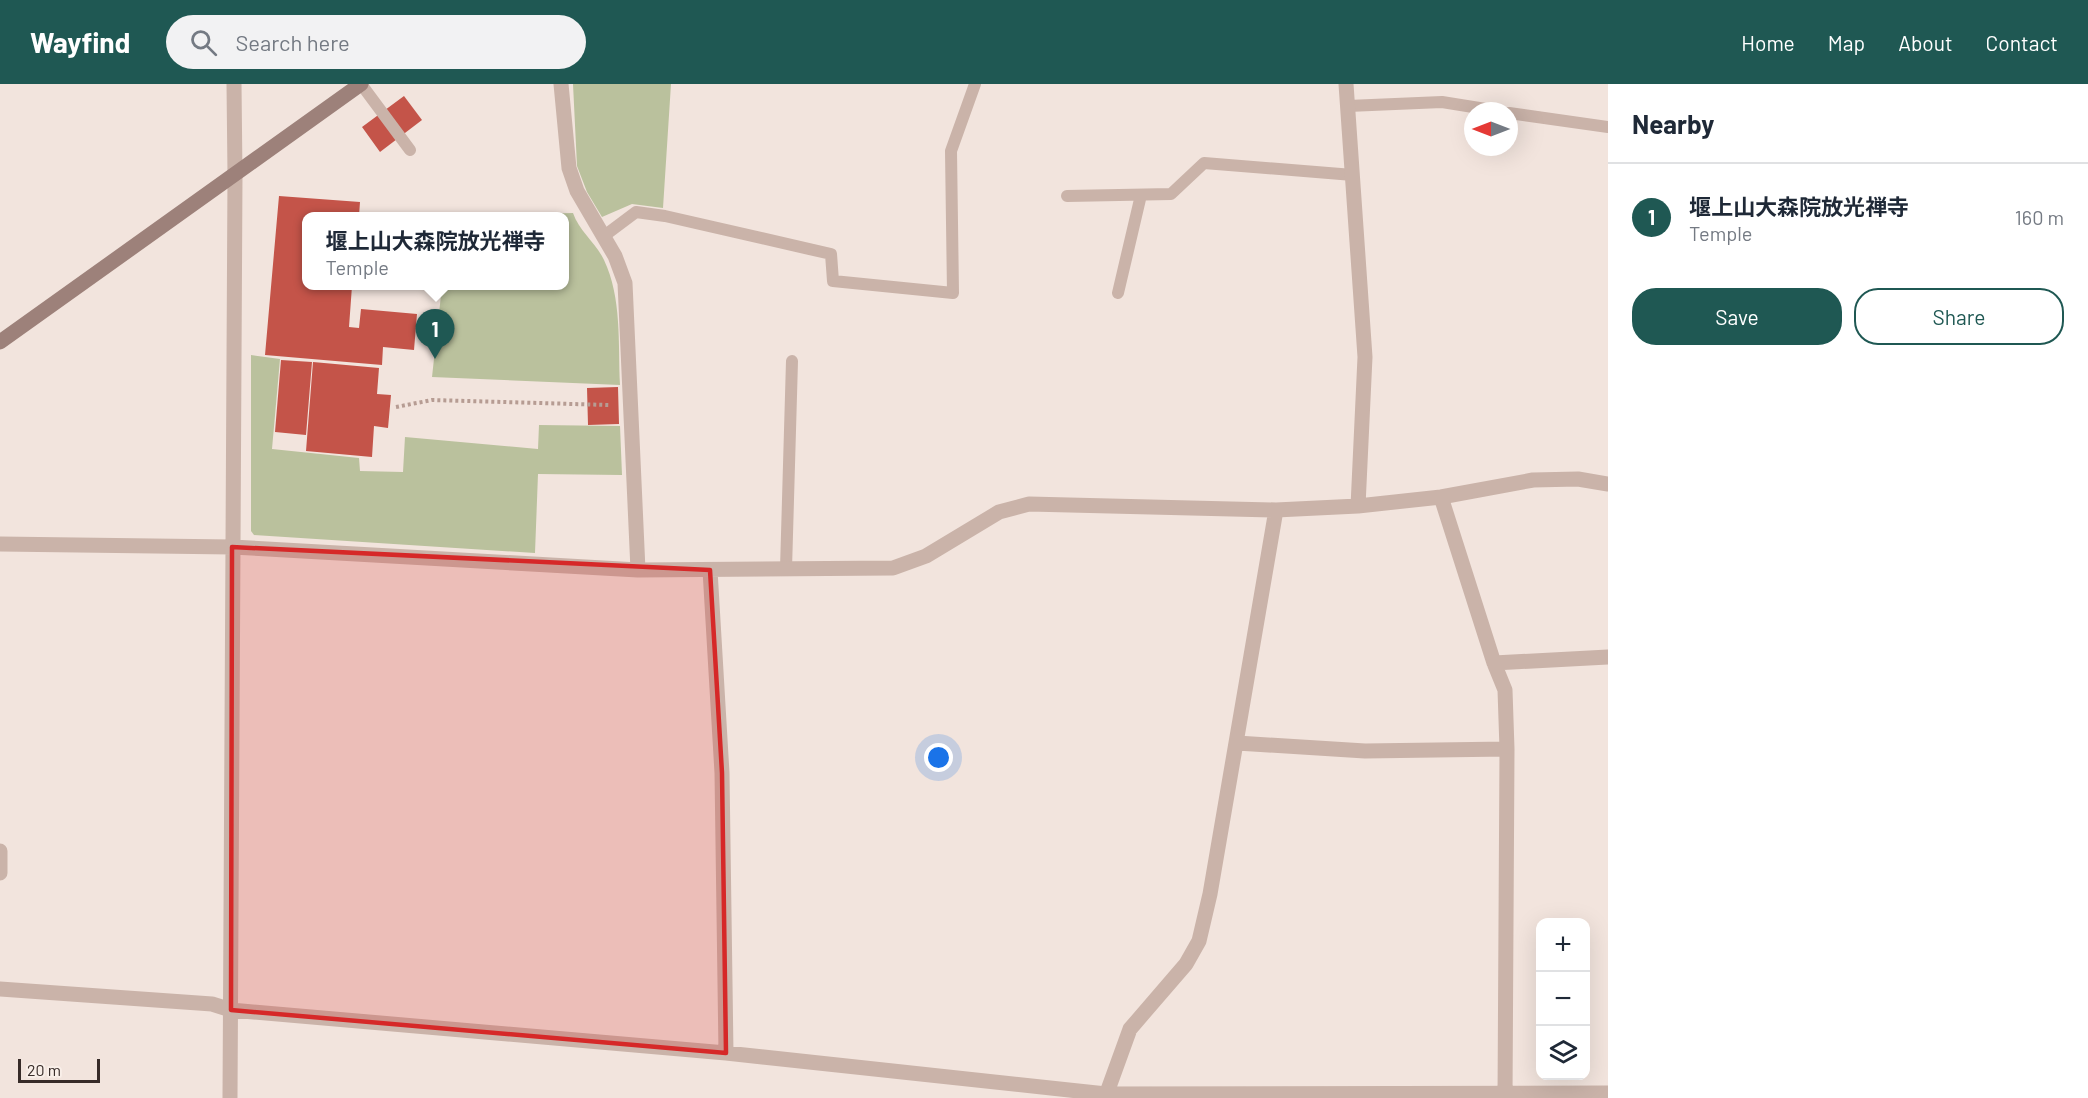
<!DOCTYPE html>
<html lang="en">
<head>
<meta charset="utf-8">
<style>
	body { margin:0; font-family:Barlow,"Noto Sans JP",sans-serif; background:#f2f2f3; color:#1f2937 }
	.controls { position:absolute; right:18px; bottom:18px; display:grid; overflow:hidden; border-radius:12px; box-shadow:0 6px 24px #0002 }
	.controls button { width:54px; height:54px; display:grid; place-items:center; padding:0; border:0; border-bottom:2px solid #e0e1e3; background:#fff; color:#1f2937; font:30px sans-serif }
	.compass { position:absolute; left:1464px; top:18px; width:54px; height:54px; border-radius:50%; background:#fff; box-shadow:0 6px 24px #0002; rotate:270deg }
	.scale { position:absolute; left:18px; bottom:15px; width:82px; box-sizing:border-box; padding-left:6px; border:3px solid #372b28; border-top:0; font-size:16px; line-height:21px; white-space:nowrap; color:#372b28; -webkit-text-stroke:4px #f9efe9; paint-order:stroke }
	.you { position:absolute; left:939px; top:674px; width:21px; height:21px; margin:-15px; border:4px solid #fff; border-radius:50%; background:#1a73e8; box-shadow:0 0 0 9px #1a73e833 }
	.badge { display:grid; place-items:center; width:39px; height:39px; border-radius:50%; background:#1f5853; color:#fff; font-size:20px; font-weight:700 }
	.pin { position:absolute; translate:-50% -50px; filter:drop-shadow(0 2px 3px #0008) }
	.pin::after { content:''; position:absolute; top:32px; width:21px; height:18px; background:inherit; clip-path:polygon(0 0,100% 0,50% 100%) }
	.popup { position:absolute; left:302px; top:128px; width:267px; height:78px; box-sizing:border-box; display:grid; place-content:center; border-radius:12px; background:#fff; filter:drop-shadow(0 2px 4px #0005); font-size:20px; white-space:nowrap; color:#747a83 }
	.popup b { font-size:22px; color:#1f2937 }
	.popup::after { content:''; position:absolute; left:50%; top:100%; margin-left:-12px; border:12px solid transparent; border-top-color:#fff }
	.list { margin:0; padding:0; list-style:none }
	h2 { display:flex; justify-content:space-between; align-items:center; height:78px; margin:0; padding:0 24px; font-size:26px }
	h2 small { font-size:20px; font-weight:400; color:#747a83 }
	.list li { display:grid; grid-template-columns:39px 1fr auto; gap:18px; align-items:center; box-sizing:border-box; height:108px; padding:0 24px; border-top:2px solid #e0e1e3 }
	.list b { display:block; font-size:22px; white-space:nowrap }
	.list p { margin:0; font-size:20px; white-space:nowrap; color:#747a83 }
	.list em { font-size:20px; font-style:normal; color:#747a83 }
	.actions { display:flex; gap:12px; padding:18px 24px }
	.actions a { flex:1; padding:14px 0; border:2px solid #1f5853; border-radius:24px; text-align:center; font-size:21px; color:#1f5853 }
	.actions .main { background:#1f5853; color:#fff }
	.icon { flex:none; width:33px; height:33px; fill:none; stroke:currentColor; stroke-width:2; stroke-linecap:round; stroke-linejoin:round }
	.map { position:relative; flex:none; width:1608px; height:1014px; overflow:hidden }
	header { display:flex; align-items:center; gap:36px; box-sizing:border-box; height:84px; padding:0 30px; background:#1f5853; color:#fff }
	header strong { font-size:28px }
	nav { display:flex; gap:33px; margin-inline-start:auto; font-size:21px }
	.search { width:420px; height:54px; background:#f2f2f3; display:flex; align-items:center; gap:15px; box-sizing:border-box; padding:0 21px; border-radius:33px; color:#747a83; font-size:22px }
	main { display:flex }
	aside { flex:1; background:#fff }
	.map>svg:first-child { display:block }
</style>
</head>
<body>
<header>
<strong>Wayfind</strong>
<div class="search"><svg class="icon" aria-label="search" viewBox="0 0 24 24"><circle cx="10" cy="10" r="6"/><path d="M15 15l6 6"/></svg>Search here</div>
<nav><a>Home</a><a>Map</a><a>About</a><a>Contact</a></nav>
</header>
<main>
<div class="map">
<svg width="1608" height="1014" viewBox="0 0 1608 1014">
	<rect width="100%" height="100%" fill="#f2e4dd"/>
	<path fill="#bac19d" d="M573,0H671L663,124L632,120L602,133L587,108L577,82Z
		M573,129C579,147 596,159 604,176C622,214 618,259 620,301L432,293L442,202H564V132H449Z
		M251,271L280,275L272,365L359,374L360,387L403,388L405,353L538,365L539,341L620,342L622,391L538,390L535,469L254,451L251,447Z"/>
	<path fill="#c45449" d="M404,12L422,36L380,68L362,43Z
		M279,112L360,118L359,132H306V202H352L349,243L359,244L361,225L417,230L414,266L383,263L382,281L265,271Z
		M281,276L312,278L306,351L275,348Z
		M313,278L379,284L377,310L391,311L388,344L374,342L372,373L306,367Z
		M618,303L619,340L588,341L587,304Z"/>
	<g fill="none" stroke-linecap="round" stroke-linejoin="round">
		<path stroke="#b69c93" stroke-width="4" stroke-dasharray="3 3" stroke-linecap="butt" d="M396,323L432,316L609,321"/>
		<path stroke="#cab3a9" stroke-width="12" d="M361,0L410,66
			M1348,22L1442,18L1498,27
			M1509,29L1608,43
			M1067,112L1171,110L1204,79L1353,91
			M604,152L636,128L665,132L831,170L833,197L953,209L951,67L975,0
			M1118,209L1141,111
			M786,485L792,277"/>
		<path stroke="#cab3a9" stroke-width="15" d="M561,0L569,84L577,107L615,172L625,199L638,486
			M1346,0L1365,273L1358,422
			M1441,413L1494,579L1505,606L1507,665L1505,1014
			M0,460L232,463L638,486L893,484L926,472L999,428L1029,420L1276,426L1358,422L1441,413L1533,396L1578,395L1608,400
			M710,486L722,689L726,969
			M1494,579L1608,573
			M1237,659L1365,667L1507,665
			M0,767V789
			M0,905L212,920L231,926L726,969L1106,1010L1608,1009
			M230,1014L235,91L234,0
			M1105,1014L1130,945L1186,880L1199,857L1210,810L1276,426"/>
		<path stroke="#9d817a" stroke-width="15" d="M0,258L361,0"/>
	</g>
	<path fill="#d62828" fill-opacity="0.2" stroke="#d62828" stroke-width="4.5" stroke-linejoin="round" d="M232,463L710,486L722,689L726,969L231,926Z"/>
</svg>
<div class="controls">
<button>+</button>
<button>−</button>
<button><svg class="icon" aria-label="layers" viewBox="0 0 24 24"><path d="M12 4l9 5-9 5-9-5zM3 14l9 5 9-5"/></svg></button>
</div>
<svg class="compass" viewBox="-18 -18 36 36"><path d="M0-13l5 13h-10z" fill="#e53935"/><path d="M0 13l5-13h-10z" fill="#747a83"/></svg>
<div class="scale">20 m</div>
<div class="you"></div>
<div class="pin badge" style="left:435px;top:275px">1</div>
<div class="popup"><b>堰上山大森院放光禅寺</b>Temple</div>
</div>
<aside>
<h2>Nearby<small></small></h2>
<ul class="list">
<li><span class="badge">1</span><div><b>堰上山大森院放光禅寺</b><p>Temple</p></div><em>160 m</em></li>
</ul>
<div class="actions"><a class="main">Save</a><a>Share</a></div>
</aside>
</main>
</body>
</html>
